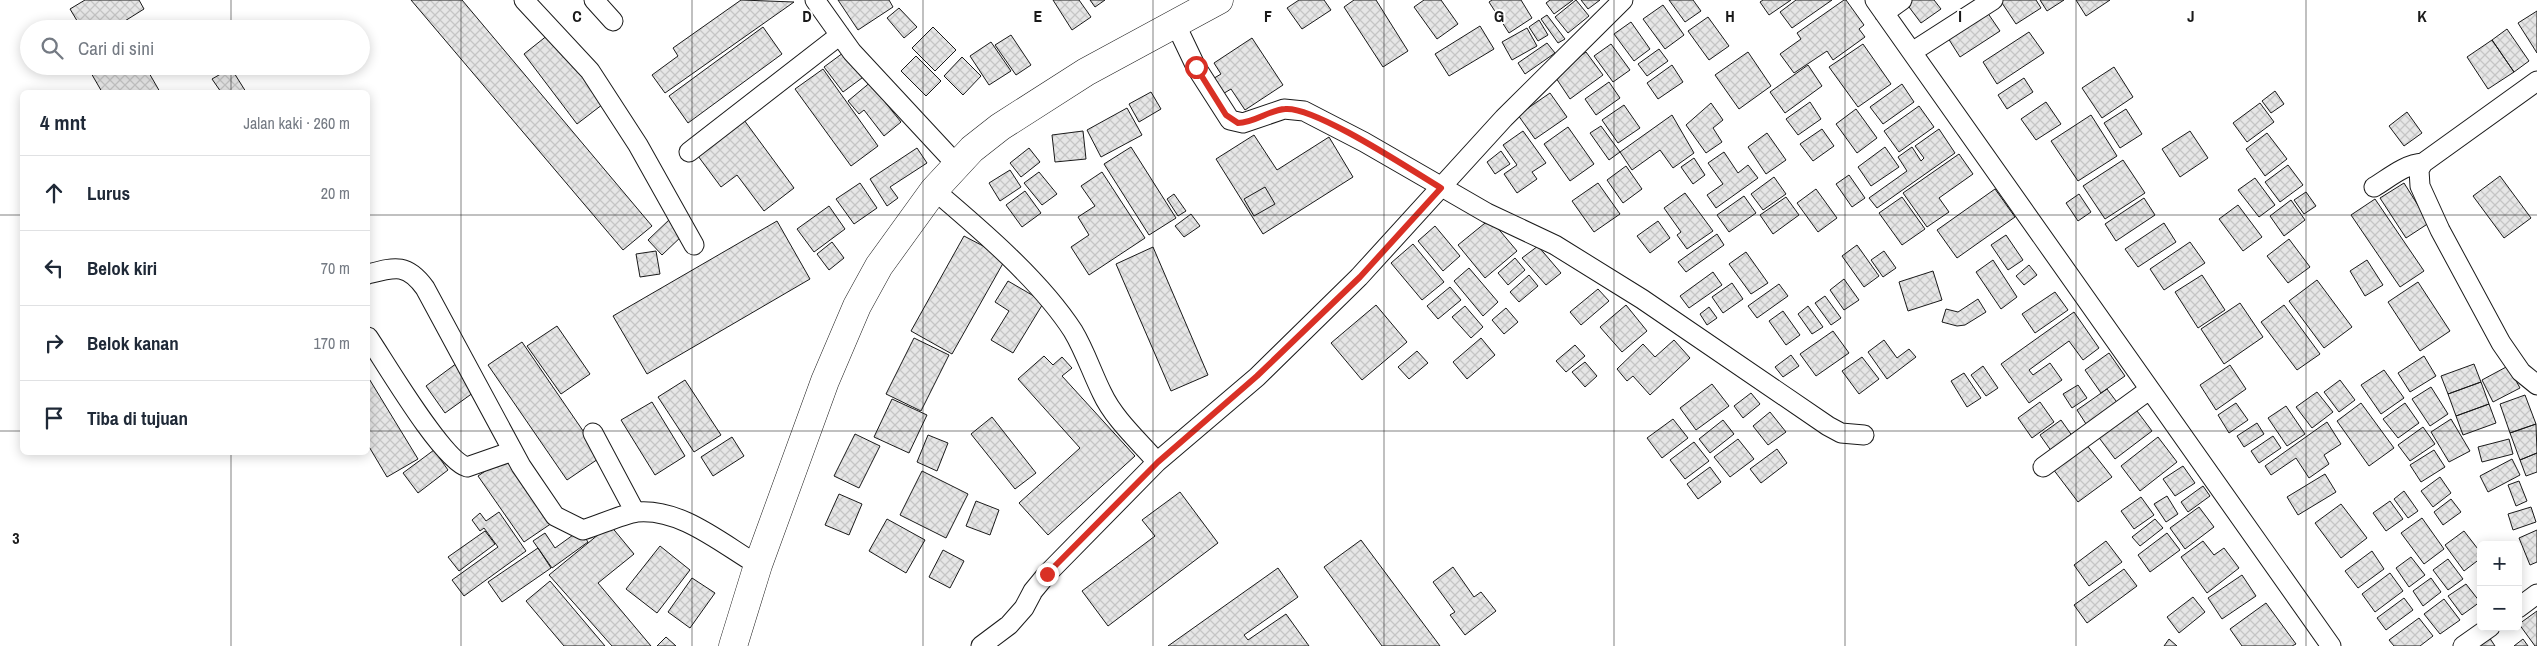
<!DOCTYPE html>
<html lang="id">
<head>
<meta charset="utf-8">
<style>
	body { margin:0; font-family:"Archivo Narrow",sans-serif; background:#f2f2f3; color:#1f2937 }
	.controls { position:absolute; right:15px; bottom:15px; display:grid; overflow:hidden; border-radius:8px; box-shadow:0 2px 12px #0003 }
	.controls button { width:45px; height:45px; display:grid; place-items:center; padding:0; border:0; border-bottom:1px solid #e0e1e3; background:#fff; color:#1f2937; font:25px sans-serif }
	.stop { position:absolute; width:15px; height:15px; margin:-11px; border:4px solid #d93025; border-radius:50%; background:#fff }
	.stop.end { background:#d93025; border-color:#fff; box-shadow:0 1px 5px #0008 }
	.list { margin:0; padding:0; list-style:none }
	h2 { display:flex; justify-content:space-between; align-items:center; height:65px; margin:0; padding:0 20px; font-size:21px }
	h2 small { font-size:16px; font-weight:400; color:#747a83 }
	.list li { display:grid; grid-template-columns:32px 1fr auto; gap:15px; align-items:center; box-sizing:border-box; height:75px; padding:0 20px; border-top:1px solid #e0e1e3 }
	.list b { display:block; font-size:19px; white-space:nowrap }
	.list em { font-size:16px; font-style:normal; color:#747a83 }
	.icon { flex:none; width:28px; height:28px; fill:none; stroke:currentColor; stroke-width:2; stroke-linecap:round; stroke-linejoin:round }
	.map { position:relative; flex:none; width:2537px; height:646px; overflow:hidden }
	.search { position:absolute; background:#fff; box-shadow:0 2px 12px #0003; left:20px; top:20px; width:350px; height:55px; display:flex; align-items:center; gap:12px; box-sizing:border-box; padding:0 18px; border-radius:28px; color:#747a83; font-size:19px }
	.panel { position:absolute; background:#fff; box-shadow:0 2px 12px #0003; left:20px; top:90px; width:350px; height:365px; border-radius:8px }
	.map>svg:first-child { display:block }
</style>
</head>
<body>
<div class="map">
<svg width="2537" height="646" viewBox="0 0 2537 646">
	<defs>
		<pattern id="building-cross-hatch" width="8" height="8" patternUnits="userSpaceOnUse" patternTransform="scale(1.25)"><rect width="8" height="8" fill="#e6e6e6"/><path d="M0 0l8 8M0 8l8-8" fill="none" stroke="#c5c5c5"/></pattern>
	</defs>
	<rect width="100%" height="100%" fill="#fff"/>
	<path fill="url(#building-cross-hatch)" stroke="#1a1a1a" d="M85,0H139L144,9L112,29H82L70,9Z
		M411,0H462L652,226L623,250Z
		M741,0L794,2L665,93L652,75L678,56L673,48Z
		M838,0H889L893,7L858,30Z
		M1053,0H1079L1091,17L1072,30Z
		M1090,0H1105L1095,7Z
		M1299,0H1324L1331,10L1302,29L1287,8Z
		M1354,0H1376L1408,51L1383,67L1344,7Z
		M1424,0H1441L1458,24L1437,39L1414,7Z
		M1492,0H1521L1532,18L1509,33L1489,2Z
		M1550,0H1573L1554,14L1546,3Z
		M1576,0L1589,16L1568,33L1555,17Z
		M1581,0H1600L1588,9Z
		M1669,0H1693L1701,11L1685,22Z
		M1763,0H1791L1769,15L1760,2Z
		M1796,0H1832L1792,28L1780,12Z
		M1844,0H1846L1864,25L1859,29L1865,37L1833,60L1827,51L1794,73L1780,54L1801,39L1797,33Z
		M1910,0H1934L1941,9L1921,23L1906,3Z
		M2000,0H2036L2041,8L2016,24Z
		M2040,0H2064L2047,11Z
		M2076,0H2110L2086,16Z
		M1663,5L1684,35L1665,49L1643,19Z
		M899,8L917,27L904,38L887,18Z
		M2537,11V53L2518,23Z
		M1987,12L2000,31L1960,57L1948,38Z
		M1547,15L1565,39L1558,43L1541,19Z
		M1708,17L1729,46L1709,60L1688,31Z
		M1539,20L1548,35L1538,41L1529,27Z
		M1631,22L1650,49L1634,61L1614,34Z
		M1480,26L1494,49L1449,76L1435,54Z
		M763,27L782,54L688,123L669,96Z
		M933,27L956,50L935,71L912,48Z
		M1527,28L1537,46L1512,60L1502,42Z
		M2507,29L2529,61L2514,72L2492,40Z
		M553,31L607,101L577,124L524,54Z
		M2029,32L2044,53L1997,84L1983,62Z
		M1011,35L1031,65L1016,75L995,45Z
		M1252,38L1283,85L1245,110L1231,89L1221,95L1211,80L1221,74L1214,63Z
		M2492,40L2514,72L2488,89L2467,57Z
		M991,42L1011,71L989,85L970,56Z
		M1547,43L1555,53L1525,74L1518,63Z
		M1611,44L1630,70L1613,82L1594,56Z
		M1863,44L1891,84L1858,107L1829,67Z
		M1659,49L1668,61L1647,76L1638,64Z
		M847,50L866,75L843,92L824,67Z
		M1586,52L1603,75L1570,99L1554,75Z
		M1748,52L1771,86L1739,109L1715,75Z
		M916,56L941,81L926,96L901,71Z
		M962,57L981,76L963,95L944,76Z
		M1672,65L1683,82L1658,99L1647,83Z
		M1808,65L1822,86L1785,113L1770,92Z
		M87,66H145L160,92H102Z
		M2114,67L2133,97L2102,118L2082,88Z
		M231,68L246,92H221L212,79Z
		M823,69L878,146L851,166L795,89Z
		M2024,78L2033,92L2007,109L1998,95Z
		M872,81L883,95L881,97L901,122L884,136L864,110L859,114L848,101Z
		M1609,82L1620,98L1596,115L1585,99Z
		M1902,84L1914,102L1883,124L1870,107Z
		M2275,91L2284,104L2271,113L2262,101Z
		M1151,92L1161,109L1139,122L1129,104Z
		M1550,93L1567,117L1535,139L1518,115Z
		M1810,102L1821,119L1798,135L1786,119Z
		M2046,102L2061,124L2036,140L2021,119Z
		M1711,103L1723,120L1713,128L1722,142L1706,153L1686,125Z
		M2260,103L2274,122L2247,142L2233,123Z
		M1624,105L1640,128L1618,143L1602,120Z
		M1919,106L1934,127L1899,152L1884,131Z
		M1127,108L1142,135L1101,157L1087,130Z
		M1856,109L1877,138L1857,153L1836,124Z
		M2126,109L2142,134L2120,148L2104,123Z
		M2407,112L2422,133L2404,146L2389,126Z
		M1672,115L1694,153L1673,168L1660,150L1632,170L1620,152Z
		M2091,115L2117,156L2078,181L2051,141Z
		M744,120L794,188L764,211L737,175L721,187L698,156Z
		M1601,126L1620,152L1609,160L1590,133Z
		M1568,127L1594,164L1570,181L1544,144Z
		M1822,129L1834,146L1813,161L1800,144Z
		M1939,129L1955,153L1877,208L1869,198L1907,171L1898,157L1912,147L1921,161L1924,158L1915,146Z
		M1083,131L1086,159L1055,162L1052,135Z
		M1523,131L1546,163L1532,172L1537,179L1517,193L1504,174L1517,165L1503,145Z
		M2190,131L2208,158L2180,177L2162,149Z
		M1767,133L1786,160L1766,174L1748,147Z
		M2267,133L2287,159L2265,176L2246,149Z
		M1254,135L1277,170L1329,137L1353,177L1263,234L1216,159Z
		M1131,147L1176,218L1149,235L1104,164Z
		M1885,147L1899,167L1871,186L1858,167Z
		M917,148L927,163L890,187L898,198L887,206L870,179Z
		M1029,148L1040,162L1021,177L1010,163Z
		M1501,151L1510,164L1495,174L1487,162Z
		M1724,152L1738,173L1748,165L1758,178L1716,208L1707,195L1723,184L1708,163Z
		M1959,154L1973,174L1939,198L1949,212L1927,227L1903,193Z
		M1694,158L1705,175L1693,184L1681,167Z
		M2123,160L2145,193L2105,219L2083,186Z
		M2288,165L2303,185L2280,202L2265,182Z
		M1626,166L1642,189L1623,203L1607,180Z
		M1010,170L1021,187L1000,201L989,183Z
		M1039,172L1057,194L1042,205L1024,183Z
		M1102,172L1145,238L1089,275L1071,247L1089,235L1078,217L1095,206L1081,186Z
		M1849,175L1865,198L1852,207L1836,184Z
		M2500,176L2531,218L2504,238L2473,196Z
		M1774,177L1786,194L1763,210L1751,194Z
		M2255,178L2275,205L2259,217L2238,190Z
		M860,183L877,208L854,224L836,199Z
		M1598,183L1620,214L1594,232L1572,201Z
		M2404,183L2429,223L2406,238L2380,198Z
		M1265,187L1275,204L1254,216L1244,199Z
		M1816,189L1837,218L1818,232L1797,203Z
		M1995,189L2015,217L1957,258L1937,230Z
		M1025,191L1041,213L1022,227L1006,205Z
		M2306,192L2316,206L2304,214L2294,200Z
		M1685,193L1713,231L1687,249L1677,235L1681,232L1664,208Z
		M1174,194L1186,211L1178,216L1167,199Z
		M2079,194L2091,212L2078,221L2066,203Z
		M1744,196L1756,213L1729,232L1717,215Z
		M1786,197L1799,215L1773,234L1760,215Z
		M1902,197L1925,229L1902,245L1879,213Z
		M2144,198L2155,215L2116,241L2105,224Z
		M2375,199L2424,271L2400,287L2351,215Z
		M2291,200L2305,220L2284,236L2270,216Z
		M2238,205L2262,237L2243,251L2219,219Z
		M829,206L845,229L814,252L797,229Z
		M1191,214L1200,226L1184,237L1175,226Z
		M671,218L685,233L662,255L648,240Z
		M1490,219L1517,251L1485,278L1458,245Z
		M777,221L810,279L647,374L613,316Z
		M1658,221L1670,238L1650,253L1637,236Z
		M2164,223L2176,242L2138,267L2125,249Z
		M1435,226L1460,256L1443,271L1418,241Z
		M1717,234L1724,245L1686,272L1678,262Z
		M2006,235L2023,260L2008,270L1991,245Z
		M964,236L1006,258L952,354L911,331Z
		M2289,239L2310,267L2288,283L2267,256Z
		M832,242L844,258L829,270L817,254Z
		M2190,242L2205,263L2164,290L2150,269Z
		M1413,244L1444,282L1422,300L1391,263Z
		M1857,245L1879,276L1864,287L1842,256Z
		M1538,246L1561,273L1546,285L1522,258Z
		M1153,247L1208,375L1171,391L1116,264Z
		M656,251L660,274L640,277L636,254Z
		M1884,251L1896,268L1883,277L1871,260Z
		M1746,252L1768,283L1751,294L1729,264Z
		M1515,258L1525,270L1508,285L1498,273Z
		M1993,260L2017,297L2001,309L1976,272Z
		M2367,260L2383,285L2365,296L2350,271Z
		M2029,265L2037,275L2024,285L2016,276Z
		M1469,268L1498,302L1483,316L1454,281Z
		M1933,271L1942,300L1908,311L1899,282Z
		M1713,272L1722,285L1689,308L1680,296Z
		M1529,275L1538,286L1519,302L1510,292Z
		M2202,275L2225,310L2198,328L2175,292Z
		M1844,279L1859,300L1844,310L1830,290Z
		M2317,280L2352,327L2324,348L2289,301Z
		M1008,281L1044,302L1013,353L991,340L1009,311L995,302Z
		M2418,282L2450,331L2420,351L2388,302Z
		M1732,283L1743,299L1723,313L1712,297Z
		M1779,284L1788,296L1757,318L1748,306Z
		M1450,287L1461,300L1438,319L1427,306Z
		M1598,289L1609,301L1581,325L1570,312Z
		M2055,292L2068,310L2035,333L2022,314Z
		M1825,296L1841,318L1831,325L1815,303Z
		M1978,299L1986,312L1965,325L1957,326L1942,322L1946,309L1958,312Z
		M2240,303L2263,337L2224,364L2201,329Z
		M1376,305L1407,342L1362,380L1331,343Z
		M1626,305L1647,331L1622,352L1600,327Z
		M2284,305L2320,354L2297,370L2261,322Z
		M1465,306L1483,327L1471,338L1452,317Z
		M1808,306L1823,327L1812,334L1798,314Z
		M1709,307L1717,318L1707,325L1700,314Z
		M1506,308L1518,322L1504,334L1492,320Z
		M1783,311L1800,335L1786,345L1769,321Z
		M2074,312L2099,348L2083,360L2069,341L2029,370L2033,375L2050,363L2062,380L2029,403L2001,364Z
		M557,326L590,374L561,394L527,346Z
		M1833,331L1849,353L1816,376L1800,354Z
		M914,338L949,355L921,411L886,394Z
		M1481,338L1495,355L1467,379L1453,362Z
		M1674,340L1690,358L1650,395L1633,376L1627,381L1617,369L1643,344L1655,357Z
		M1884,340L1897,358L1909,349L1916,357L1887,379L1868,352Z
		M522,342L601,457L567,480L488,365Z
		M1575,345L1585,356L1566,372L1556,361Z
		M1417,351L1428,363L1409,379L1398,367Z
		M2109,353L2125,376L2101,393L2085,370Z
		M1791,355L1799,366L1783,377L1775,367Z
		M1044,356L1053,365L1062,357L1072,368L1062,376L1135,456L1048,535L1019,503L1080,448L1018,379Z
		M2424,356L2436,376L2410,392L2398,373Z
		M1862,357L1879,379L1859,394L1842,371Z
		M1585,362L1597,376L1585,387L1572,372Z
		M457,363L477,390L445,413L426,386Z
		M2474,364L2481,382L2448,394L2441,376Z
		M2230,365L2246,389L2216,410L2200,385Z
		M1983,366L1998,388L1986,396L1971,375Z
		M2508,366L2520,388L2493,402L2482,380Z
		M2384,370L2404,398L2381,414L2361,385Z
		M1964,373L1981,398L1967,407L1951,381Z
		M368,377L418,459L387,477L368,445Z
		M685,380L721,435L694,452L658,397Z
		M2340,380L2355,400L2339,412L2324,392Z
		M2481,382L2489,404L2456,416L2448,394Z
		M1712,384L1729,406L1696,430L1680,408Z
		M2078,385L2087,398L2072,408L2063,394Z
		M2431,387L2448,414L2430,426L2412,399Z
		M2107,389L2119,405L2088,427L2077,410Z
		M2317,392L2333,412L2312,428L2296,407Z
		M1751,393L1760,404L1743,418L1734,406Z
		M2525,395L2536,424L2510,433L2500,404Z
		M892,399L927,415L909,453L874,437Z
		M652,402L685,456L655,475L621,420Z
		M2040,402L2054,422L2032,438L2018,418Z
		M2236,403L2248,420L2229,433L2218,415Z
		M2361,403L2394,448L2369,466L2337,421Z
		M2405,403L2419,423L2398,438L2383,419Z
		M2489,404L2496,423L2463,435L2456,416Z
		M2286,406L2305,434L2287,446L2268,418Z
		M2134,407L2152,431L2115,459L2097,435Z
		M1770,412L1786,432L1768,445L1753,426Z
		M992,417L1036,473L1015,489L971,434Z
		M1673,419L1688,438L1662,458L1647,438Z
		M2451,419L2470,451L2449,462L2431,432Z
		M1723,420L1734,434L1710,453L1699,439Z
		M2061,420L2073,437L2052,452L2040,435Z
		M2327,422L2341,444L2324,455L2329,464L2309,478L2296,458L2271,475L2265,466Z
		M2257,423L2264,434L2244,447L2237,436Z
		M2536,424L2537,453L2520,460L2510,433Z
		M2423,427L2435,444L2410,461L2398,445Z
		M855,434L880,446L859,488L834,476Z
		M928,435L948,443L937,471L917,462Z
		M2273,436L2281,448L2259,463L2251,451Z
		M732,437L744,456L713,476L701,457Z
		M2158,437L2177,462L2140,491L2121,466Z
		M1738,439L1754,459L1730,477L1714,457Z
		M2509,439L2513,454L2482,462L2478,447Z
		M1694,442L1709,461L1685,479L1670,460Z
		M2086,444L2112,477L2078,502L2053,469Z
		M1777,449L1787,463L1761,483L1750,469Z
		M434,450L448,470L418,493L403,473Z
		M2434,450L2445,467L2421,482L2410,465Z
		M2537,453V472L2526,476L2520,460Z
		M506,457L552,523L524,542L478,476Z
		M2512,459L2520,475L2488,492L2480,476Z
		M2183,466L2195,483L2175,496L2163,479Z
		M1710,467L1721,482L1698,499L1687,484Z
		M922,471L968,494L946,538L900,515Z
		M2325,474L2336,492L2298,515L2287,497Z
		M2440,477L2451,493L2433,507L2421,491Z
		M2519,481L2527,501L2516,506L2508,485Z
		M2203,486L2210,496L2188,512L2181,502Z
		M2404,491L2418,511L2408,518L2394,499Z
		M1180,492L1218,543L1108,626L1082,591L1155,536L1142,520Z
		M839,494L862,504L849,535L825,525Z
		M2167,496L2178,514L2166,522L2154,504Z
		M2141,497L2154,515L2134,529L2121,511Z
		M2451,499L2461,512L2443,525L2434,512Z
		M976,501L999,510L990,535L966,526Z
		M2390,501L2403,519L2386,531L2373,513Z
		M2341,504L2367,538L2341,558L2315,523Z
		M2199,507L2214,527L2185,549L2170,528Z
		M2531,507L2536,522L2513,530L2508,514Z
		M499,512L526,551L464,596L452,580L498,547L484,528L480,531L472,520L480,513L486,521Z
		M2422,518L2444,549L2424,564L2401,533Z
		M887,519L925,540L906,573L869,551Z
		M2155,519L2163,528L2140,546L2132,537Z
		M610,525L634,554L598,583L651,646H612L549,575Z
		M580,530L588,542L552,568L533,541L545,533L555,548Z
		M2537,530V562L2530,565L2519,538Z
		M485,531L495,544L459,571L448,557Z
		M2464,531L2481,553V558L2464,571L2445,545Z
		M2167,533L2180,550L2150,572L2138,555Z
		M1361,540L1440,646H1382L1324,567Z
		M2106,541L2122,562L2089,586L2074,565Z
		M2203,541L2214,555L2224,548L2239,568L2207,593L2181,557Z
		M660,546L690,570L657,613L626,589Z
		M538,548L551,568L502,602L488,582Z
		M943,550L964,561L950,588L929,577Z
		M2372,551L2384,569L2358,588L2345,571Z
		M2411,557L2425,575L2409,587L2396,568Z
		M2448,559L2463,579L2448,590L2433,570Z
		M1453,567L1474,597L1481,592L1496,611L1465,635L1450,615L1455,612L1433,582Z
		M1278,568L1298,597L1244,635L1248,640L1286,614L1309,646H1168Z
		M2124,569L2137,586L2087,623L2074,605Z
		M2390,573L2403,591L2375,612L2362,594Z
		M2242,575L2256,596L2222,619L2208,598Z
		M692,578L715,593L690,628L668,612Z
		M2431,578L2441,592L2423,606L2413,591Z
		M550,581L605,646H564L526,601Z
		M2466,584L2480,602L2462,615L2448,596Z
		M2193,597L2205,612L2179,633L2167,617Z
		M2404,598L2413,610L2386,630L2377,618Z
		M2444,599L2460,620L2440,634L2424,614Z
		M2266,603L2296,644L2292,646H2242L2230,629Z
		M2537,611V646H2535L2519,624Z
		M2419,618L2433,636L2420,646H2394L2389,640Z
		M2487,634L2495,646H2471Z
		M666,637L676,646H657Z
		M2169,639L2177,646H2164Z
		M2523,639L2528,646H2514Z"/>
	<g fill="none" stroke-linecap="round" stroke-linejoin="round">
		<g stroke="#1a1a1a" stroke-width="21">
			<path id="minor" d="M524,0L590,71L638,145L694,245
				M594,0L613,21
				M815,0L852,52L957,165
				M1875,0L2331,646
				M1884,13L1902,0
				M1175,23L1196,67L1230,120L1243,123L1284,109L1304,111L1364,142L1487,213L1555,245L1642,299L1828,426L1841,433L1864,435
				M1912,52L1993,0
				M2537,81L2423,163L2419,170L2420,186L2440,230L2501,343L2521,372L2537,385
				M689,152L840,35
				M2374,187C2389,178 2405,164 2423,163
				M934,190C980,229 1040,280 1073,331C1085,351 1092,373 1102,393C1114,419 1139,441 1157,462
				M368,274C395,267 407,263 425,288L521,466L555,516L583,530C599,525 623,514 637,512C681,508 722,544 758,565
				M368,337C385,362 442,460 467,467L513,451
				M593,433L635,512
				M2043,467L2149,390
				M2518,608L2537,594
				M981,646L1009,625L1024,608L1033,591L1047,574L1157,462L1257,377L1359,277L1504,118L1623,0
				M2463,646L2490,627"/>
		</g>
		<g stroke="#1a1a1a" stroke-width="29">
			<path id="trunk" d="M733,646L758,565L825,381L857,306L879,266L934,190L972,149L1000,127L1086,72L1219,0"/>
		</g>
		<use href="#minor" stroke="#fff" stroke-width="19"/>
		<use href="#trunk" stroke="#fff" stroke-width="28"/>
	</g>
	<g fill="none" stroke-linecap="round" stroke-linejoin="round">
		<path stroke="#d93025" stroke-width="6" d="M1047,574L1158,462L1257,376L1360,277L1441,188C1411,170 1315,106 1285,109C1269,110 1254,123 1238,123L1226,115L1196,67"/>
	</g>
	<path fill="none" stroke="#1a1a1a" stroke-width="1" stroke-opacity="0.55" d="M231,0V29M461,0V646M692,0V646M923,0V646M1153,0V646M1384,0V646M1614,0V646M1845,0V646M2076,0V646M2306,0V646M231,66V92M0,215H22M368,215H2537M0,431H22M368,431H2537M231,452V646"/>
	<g font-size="16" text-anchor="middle" font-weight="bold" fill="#1a1a1a" stroke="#fff" stroke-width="4" stroke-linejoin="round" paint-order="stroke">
		<text x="577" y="22">C</text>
		<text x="807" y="22">D</text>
		<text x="1038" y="22">E</text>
		<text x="1268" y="22">F</text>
		<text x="1499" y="22">G</text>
		<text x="1730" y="22">H</text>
		<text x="1960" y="22">I</text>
		<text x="2191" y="22">J</text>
		<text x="2422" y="22">K</text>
		<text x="16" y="544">3</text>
	</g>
</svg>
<div class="controls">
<button>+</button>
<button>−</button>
</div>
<div class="stop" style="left:1196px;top:67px"></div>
<div class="stop end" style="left:1047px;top:574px"></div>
<div class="search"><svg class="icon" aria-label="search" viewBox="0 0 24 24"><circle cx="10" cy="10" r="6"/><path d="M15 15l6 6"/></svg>Cari di sini</div>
<section class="panel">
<h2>4 mnt<small>Jalan kaki · 260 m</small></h2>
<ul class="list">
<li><svg class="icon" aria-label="ahead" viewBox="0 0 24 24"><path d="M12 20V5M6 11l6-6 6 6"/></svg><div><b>Lurus</b></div><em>20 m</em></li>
<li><svg class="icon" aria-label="left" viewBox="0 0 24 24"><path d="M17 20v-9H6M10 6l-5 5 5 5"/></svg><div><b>Belok kiri</b></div><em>70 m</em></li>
<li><svg class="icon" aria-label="right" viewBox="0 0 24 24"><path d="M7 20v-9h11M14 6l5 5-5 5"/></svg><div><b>Belok kanan</b></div><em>170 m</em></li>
<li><svg class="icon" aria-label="arrive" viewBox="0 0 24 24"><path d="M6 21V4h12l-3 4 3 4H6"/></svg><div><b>Tiba di tujuan</b></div></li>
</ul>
</section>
</div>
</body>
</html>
